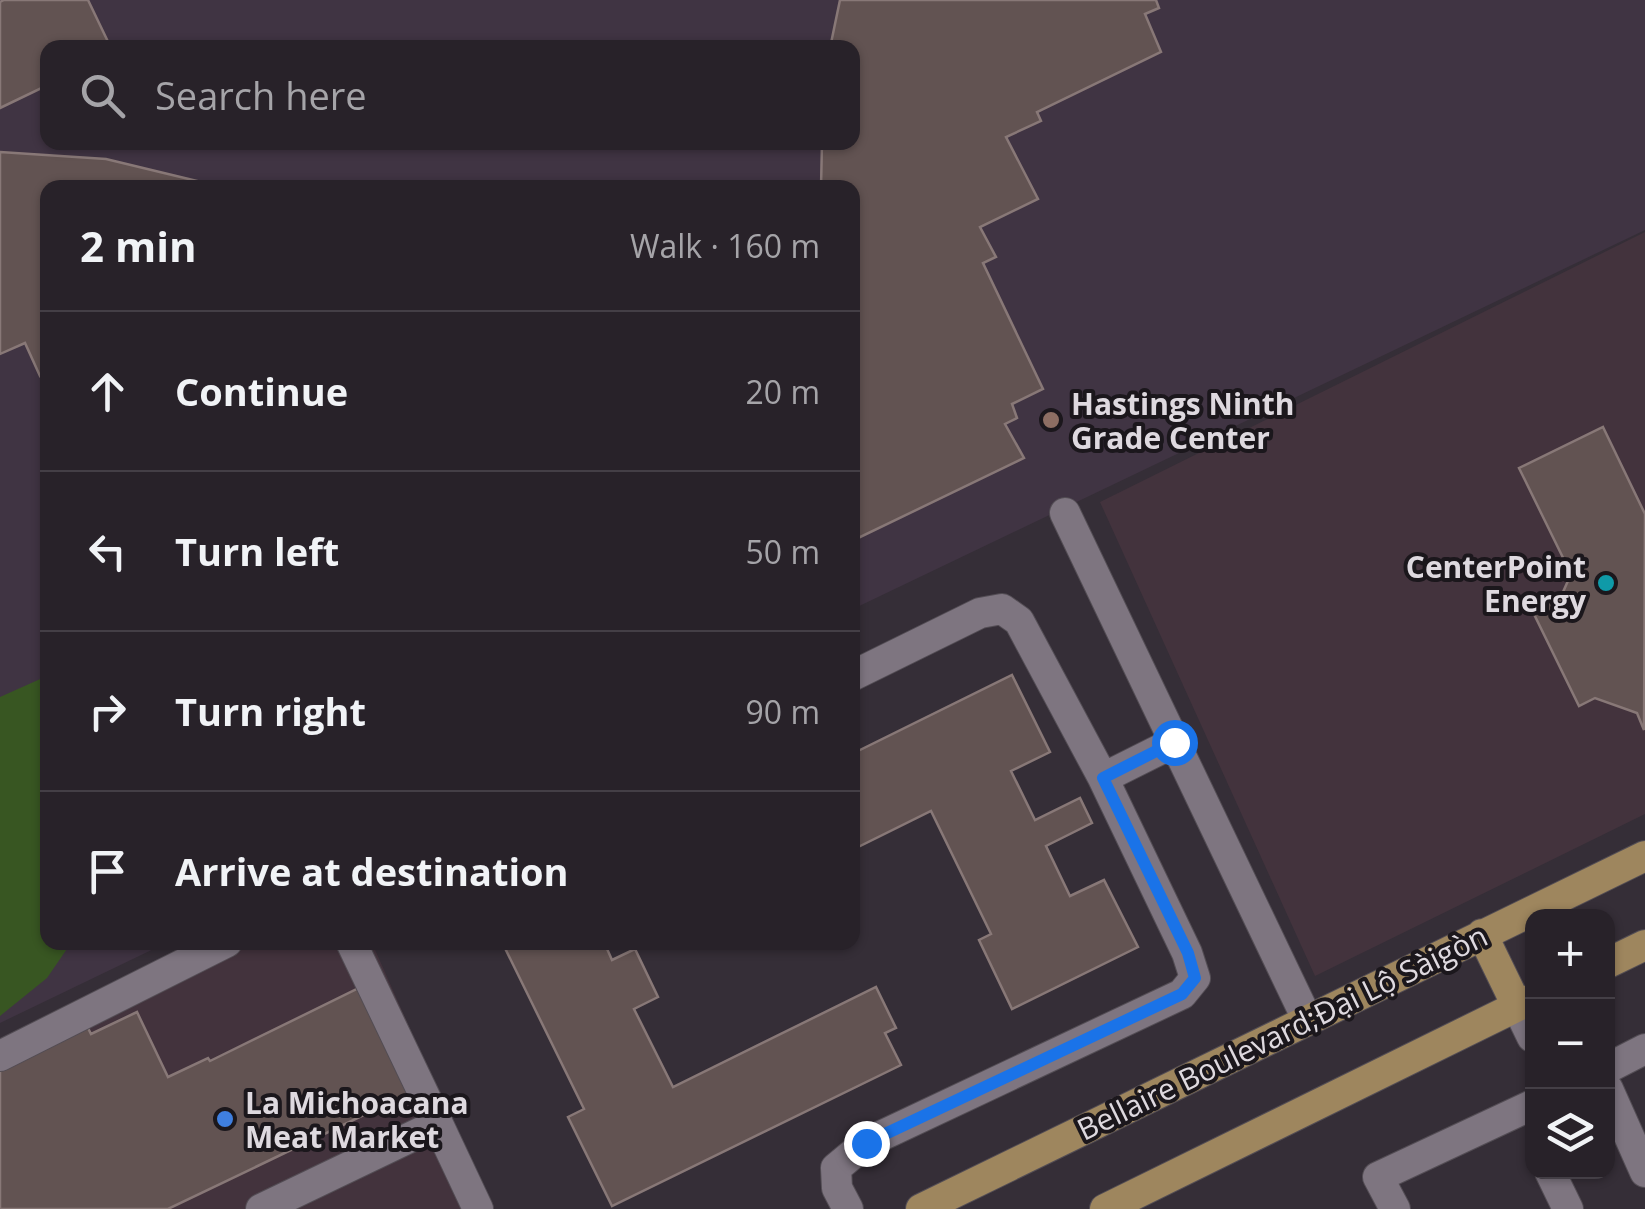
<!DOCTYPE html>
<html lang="en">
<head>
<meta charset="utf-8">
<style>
	body { margin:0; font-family:"Open Sans",sans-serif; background:#342f35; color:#f1f3f6 }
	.controls { position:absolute; right:30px; bottom:30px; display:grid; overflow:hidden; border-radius:20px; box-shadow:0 2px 8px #0004 }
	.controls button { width:90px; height:90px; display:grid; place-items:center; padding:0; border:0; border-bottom:2px solid #443f46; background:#282229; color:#f1f3f6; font:50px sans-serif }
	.stop { position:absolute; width:30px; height:30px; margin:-22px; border:8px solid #1a73e8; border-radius:50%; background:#fff }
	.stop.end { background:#1a73e8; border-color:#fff; box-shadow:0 2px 10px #0008 }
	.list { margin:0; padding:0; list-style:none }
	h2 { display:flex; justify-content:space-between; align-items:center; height:130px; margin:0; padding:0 40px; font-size:42px }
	h2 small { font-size:32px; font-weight:400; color:#a5a4a8 }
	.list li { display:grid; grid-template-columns:65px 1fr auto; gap:30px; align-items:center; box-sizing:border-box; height:160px; padding:0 40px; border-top:2px solid #443f46 }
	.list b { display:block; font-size:38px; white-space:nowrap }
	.list em { font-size:32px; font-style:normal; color:#a5a4a8 }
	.icon { flex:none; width:55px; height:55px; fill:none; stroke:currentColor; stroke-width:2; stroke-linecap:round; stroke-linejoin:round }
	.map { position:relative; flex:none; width:1645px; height:1209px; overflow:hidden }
	.search { position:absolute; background:#282229; box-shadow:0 2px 8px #0004; left:40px; top:40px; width:820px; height:110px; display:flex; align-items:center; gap:25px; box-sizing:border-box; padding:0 35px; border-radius:20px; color:#a5a4a8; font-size:38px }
	.panel { position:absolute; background:#282229; box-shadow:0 2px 8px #0004; left:40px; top:180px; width:820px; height:770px; border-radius:20px }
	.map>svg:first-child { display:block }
</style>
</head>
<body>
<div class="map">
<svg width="1645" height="1209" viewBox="0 0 1645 1209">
	<rect width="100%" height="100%" fill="#352e37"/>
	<path fill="#43333d" d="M1645,232V814L1315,976L1100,502Z
		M200,943H372L490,1209H0V1041Z"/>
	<path fill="#403443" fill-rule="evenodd" d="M0,0H1645V230L853,609L852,188H48V942L166,943L0,1023ZM48,48H852V142H48Z"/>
	<path fill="#385622" d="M47,676L48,942L71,943L47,978L0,1016V697Z"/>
	<path fill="#625352" stroke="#887877" stroke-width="2.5" d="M4,0H88L111,48H48V85L0,108V2Z
		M840,0H1156L1159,8L1145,14L1161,52L1037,112L1041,121L1006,137L1038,199L980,227L996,257L983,263L1043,389L1012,404L1017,418L1005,424L1024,458L852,541V188H821L822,142H852V48H830Z
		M0,152L106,159L226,188H48V372L40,376L25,343L0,354Z
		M1603,427L1645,514L1644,730L1637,713L1595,698L1579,706L1531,608L1563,592L1571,574L1519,468Z
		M1012,675L1050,752L1011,771L1035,820L1080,798L1092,823L1046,846L1070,896L1104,880L1138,947L1012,1009L979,940L991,934L931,811L852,850V754Z
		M502,942H604L612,960L635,949L658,997L634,1009L673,1087L876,987L896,1028L885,1033L901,1065L612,1206L568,1117L584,1109Z
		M363,986L414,1091L168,1209H0V1063L85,1022L91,1034L137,1012L168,1077L208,1058L210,1061Z"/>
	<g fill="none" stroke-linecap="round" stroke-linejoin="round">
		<g stroke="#534d54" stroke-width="32">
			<path id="minor" d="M1065,513L1307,1019
				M1103,778L1175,742
				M351,942L438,1124
				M1517,1006L1532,1037
				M0,1056L227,942
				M1608,1068L1645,1049
				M1608,1089L1645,1172
				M1550,1172L1568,1209
				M261,1209L438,1124L478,1209
				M848,1209L837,1188L836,1168L866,1143L1182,994L1195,978L1187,953L1103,778L1019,621L1002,609L980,613L852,676
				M1395,1209L1378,1177L1532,1105"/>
		</g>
		<g stroke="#534d54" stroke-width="32">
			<path id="major" d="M1482,934L1517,1006
				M1608,963L1645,945
				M921,1209L1645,856
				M1105,1209L1532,999"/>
		</g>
		<use href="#minor" stroke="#7e7580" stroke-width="30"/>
		<use href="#major" stroke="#9e865e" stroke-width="30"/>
	</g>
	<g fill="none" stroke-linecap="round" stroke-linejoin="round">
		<path stroke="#1a73e8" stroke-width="12" d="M866,1143L1182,994L1195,978L1188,953L1103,778L1174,742"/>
	</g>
	<circle fill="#8d6e63" stroke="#1b171c" stroke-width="4" cx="1051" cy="420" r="10"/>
	<circle fill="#0f9aa8" stroke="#1b171c" stroke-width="4" cx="1606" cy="583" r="10"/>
	<circle fill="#3f7fe0" stroke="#1b171c" stroke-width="4" cx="225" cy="1119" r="10"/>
	<g text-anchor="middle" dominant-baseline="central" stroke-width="8" stroke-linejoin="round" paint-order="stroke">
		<g font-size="30" font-weight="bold" fill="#ded9df" stroke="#1b171c" text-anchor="start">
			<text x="1071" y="403">Hastings Ninth<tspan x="1071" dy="34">Grade Center</tspan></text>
			<text x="1586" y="566" text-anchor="end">CenterPoint<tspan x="1586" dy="34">Energy</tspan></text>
			<text x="245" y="1102">La Michoacana<tspan x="245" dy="34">Meat Market</tspan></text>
		</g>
		<g font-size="30" fill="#ded9df" stroke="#1b171c">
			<text transform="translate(1282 1032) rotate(-26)">Bellaire Boulevard;Đại Lộ Sàigòn</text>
		</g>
	</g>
</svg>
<div class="controls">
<button>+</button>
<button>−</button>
<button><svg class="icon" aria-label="layers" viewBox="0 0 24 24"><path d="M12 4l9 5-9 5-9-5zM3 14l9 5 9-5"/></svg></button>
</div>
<div class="stop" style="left:1174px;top:742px"></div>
<div class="stop end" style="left:866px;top:1143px"></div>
<div class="search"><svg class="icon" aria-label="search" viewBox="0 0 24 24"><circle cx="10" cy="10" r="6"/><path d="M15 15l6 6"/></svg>Search here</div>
<section class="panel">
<h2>2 min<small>Walk · 160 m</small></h2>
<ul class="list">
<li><svg class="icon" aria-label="ahead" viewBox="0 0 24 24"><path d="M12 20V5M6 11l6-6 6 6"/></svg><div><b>Continue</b></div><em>20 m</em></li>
<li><svg class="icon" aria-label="left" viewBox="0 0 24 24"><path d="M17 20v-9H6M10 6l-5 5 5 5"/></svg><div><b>Turn left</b></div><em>50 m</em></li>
<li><svg class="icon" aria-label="right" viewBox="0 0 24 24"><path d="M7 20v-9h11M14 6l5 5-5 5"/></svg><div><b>Turn right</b></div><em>90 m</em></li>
<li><svg class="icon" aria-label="arrive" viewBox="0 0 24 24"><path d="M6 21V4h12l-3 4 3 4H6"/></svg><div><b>Arrive at destination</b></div></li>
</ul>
</section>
</div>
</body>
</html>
